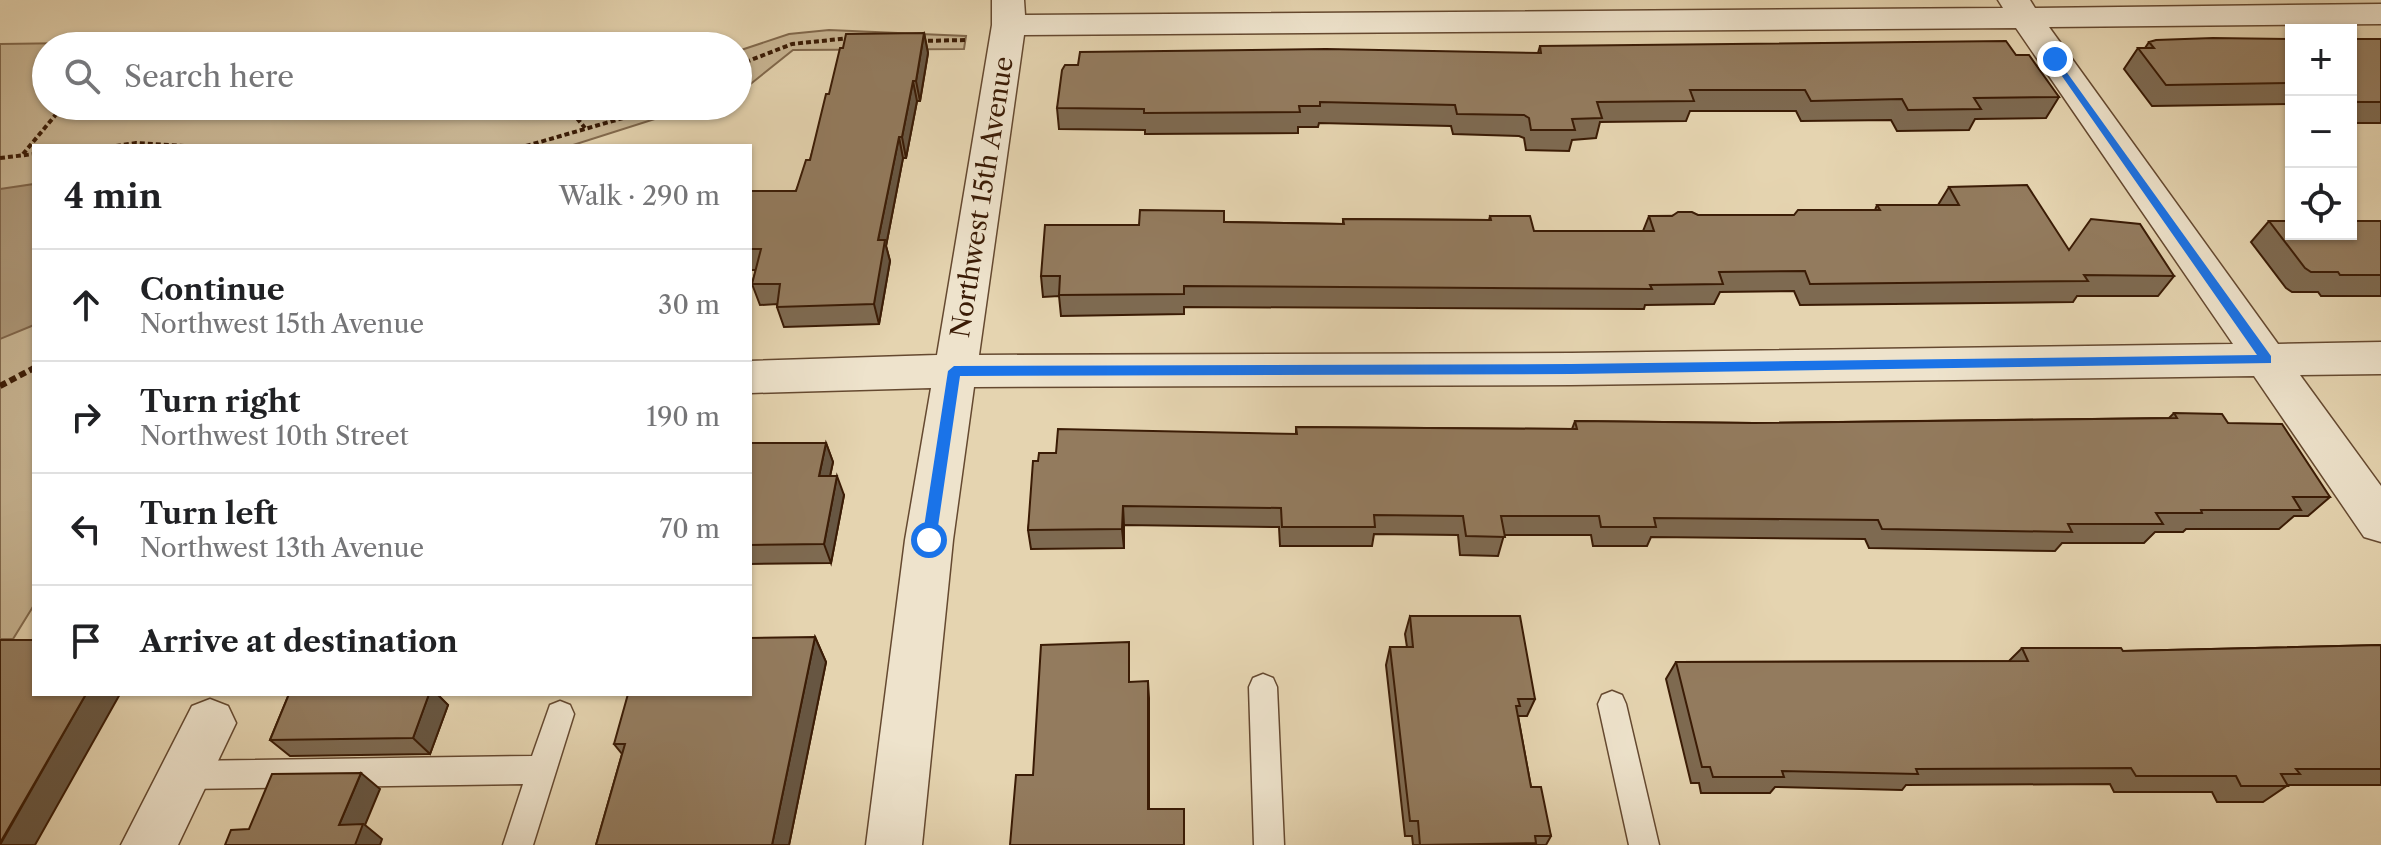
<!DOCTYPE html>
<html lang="en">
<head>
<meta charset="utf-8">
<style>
	body { margin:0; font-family:"Libre Caslon Text",serif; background:#f6f6f6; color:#202124 }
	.controls { position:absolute; right:24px; top:24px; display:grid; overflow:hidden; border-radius:0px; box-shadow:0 2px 6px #0004 }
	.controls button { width:72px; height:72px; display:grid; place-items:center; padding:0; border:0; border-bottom:2px solid #e0e0e0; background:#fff; color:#202124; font:40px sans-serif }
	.stop { position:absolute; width:24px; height:24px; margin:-18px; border:6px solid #1a73e8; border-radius:50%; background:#fff }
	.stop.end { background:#1a73e8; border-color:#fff; box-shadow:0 2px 8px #0008 }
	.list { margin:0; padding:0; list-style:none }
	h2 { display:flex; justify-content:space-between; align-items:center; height:104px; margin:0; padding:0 32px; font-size:34px }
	h2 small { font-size:26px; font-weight:400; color:#757577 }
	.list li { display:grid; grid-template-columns:52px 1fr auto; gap:24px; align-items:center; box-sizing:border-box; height:112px; padding:0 32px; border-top:2px solid #e0e0e0 }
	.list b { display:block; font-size:30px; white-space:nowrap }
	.list p { margin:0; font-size:26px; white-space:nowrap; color:#757577 }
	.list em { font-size:26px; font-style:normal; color:#757577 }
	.icon { flex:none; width:44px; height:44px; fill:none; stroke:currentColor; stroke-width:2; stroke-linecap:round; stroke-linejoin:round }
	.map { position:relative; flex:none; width:2381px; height:845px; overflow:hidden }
	.search { position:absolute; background:#fff; box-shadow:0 2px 6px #0004; left:32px; top:32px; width:720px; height:88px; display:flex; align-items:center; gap:20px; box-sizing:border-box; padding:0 28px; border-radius:44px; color:#757577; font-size:30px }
	.panel { position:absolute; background:#fff; box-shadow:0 2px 6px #0004; left:32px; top:144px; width:720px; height:552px; border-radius:0px }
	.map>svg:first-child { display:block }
</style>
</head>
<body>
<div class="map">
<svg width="2381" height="845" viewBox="0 0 2381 845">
	<rect width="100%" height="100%" fill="#e5d4b0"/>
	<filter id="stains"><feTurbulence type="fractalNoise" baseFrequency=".0025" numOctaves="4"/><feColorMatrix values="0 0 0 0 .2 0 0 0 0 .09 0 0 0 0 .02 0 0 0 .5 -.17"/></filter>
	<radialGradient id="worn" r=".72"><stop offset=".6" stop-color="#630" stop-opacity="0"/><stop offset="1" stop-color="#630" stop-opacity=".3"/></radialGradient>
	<path fill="#c8b593" stroke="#81684c" stroke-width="2" d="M829,30L966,36L964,49L793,50L738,94V51L789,34Z
		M74,43L87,46H46V106H723L718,110H683L570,146H34V605L13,639H0V44Z"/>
	<path fill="#ab9576" stroke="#7e6449" stroke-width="2" d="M34,184V325L0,339V189Z"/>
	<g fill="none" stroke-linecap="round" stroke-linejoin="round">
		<g stroke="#654930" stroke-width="3">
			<path id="lane" d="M1263,674L1273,678L1277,687L1284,845H1254L1249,687L1253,678Z
				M1612,691L1622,695L1626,704L1659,845H1629L1598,704L1602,695Z
				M560,701L570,705L574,714L533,845H503L523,784L184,789L174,785L169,775L174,765L184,761L532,756L550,705Z"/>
		</g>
		<g stroke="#654930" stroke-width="3">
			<path id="street" d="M992,0H1024L1025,15L2003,8L1998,0H2030L2035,8L2381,4V24L2049,27L2278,344L2381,342V374L2300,375L2381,486V542L2364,537L2254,376L1571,385L974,387L953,540L922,845H866L905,540L931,388L750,393V361L937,355L992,25ZM2016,28L2233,344L1571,353L979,355L1024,35Z
				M210,699L228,706L236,723L178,845H121L192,706Z"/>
		</g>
		<path stroke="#3a1b05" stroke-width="4" stroke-dasharray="5 3" stroke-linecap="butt" d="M920,41L966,40
			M738,65L792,44L850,38
			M567,106L585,128
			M116,146L136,143L184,146
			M526,146L623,118L652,106
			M23,154L63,106
			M0,158L34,154"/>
		<path stroke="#3a1b05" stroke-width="6" stroke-dasharray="7 4" stroke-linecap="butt" d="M0,386L34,368"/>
		<use href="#lane" fill="#eee3cc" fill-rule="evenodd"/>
		<use href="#street" fill="#eee3cc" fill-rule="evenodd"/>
	</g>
	<path fill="#7e6a51" stroke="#3a1b05" stroke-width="2" d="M924,33L928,53L920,101H917L906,158H903L886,246L890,261L879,324L784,327L777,307V304L760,305L752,284L756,270H750V191H796L810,160L829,94Z
		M2291,39V104L2152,106L2124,69L2138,48H2145L2149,42Z
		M2351,39H2381V123H2351Z
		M1540,46L2016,55L2059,97L2046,118L1975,119L1969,130L1897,131L1891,120L1801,121L1796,111H1690L1686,121L1600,122L1596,138L1572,140L1569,151L1526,150L1524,138L1519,136L1453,134L1451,126L1319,123L1318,127H1298V133L1145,134V130L1059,129L1057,108L1078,65L1538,53Z
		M1949,187L2069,250L2174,276L2158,296H2077L2073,302L1800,305L1794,291L1720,292L1714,304L1645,305L1644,309L1184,307V314L1061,316L1059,296L1043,297L1041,276L1139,225L1224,222L1343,224V219L1489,220L1490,216L1534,231H1643L1649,216L1794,215L1875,210L1877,205H1938Z
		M2269,221H2381V296H2321L2318,292H2292L2286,288L2251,242Z
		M2174,413L2228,423L2330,497L2308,516H2294L2279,529H2186L2183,532H2155L2144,543H2062L2055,551L1869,548L1865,539L1651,537L1647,546H1593L1591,535H1504L1498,556L1460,555L1458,535L1374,534L1372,546H1280L1279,527L1124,525V548L1031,549L1028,530L1038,461L1056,453L1296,434V427L1572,429L1575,421L1753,423L2169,418Z
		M750,443H826L833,462L830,476L844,495L831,563L750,564Z
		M1410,616L1535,699L1527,716H1518L1531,787L1551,836L1546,845H1413L1412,836H1405L1386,665L1390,647H1407L1405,634Z
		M815,637L826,662L789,845H596L622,754L614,744Z
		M2381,645V785H2288L2263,802H2217L2212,792H2114L2110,784L1906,785L1902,790L1775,787L1770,793H1701L1699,783H1691L1666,679L1676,662L2009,661L2022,648L2123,651Z
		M289,694H437L448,705L430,754L290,756L270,740Z"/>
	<path fill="#675642" stroke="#3a1b05" stroke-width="2" d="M924,33L928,53L920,101L916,81Z
		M913,81L917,101L906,158L902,137Z
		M899,137L903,158L886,246L890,261L879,324L874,304L878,240Z
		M826,443L833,462L826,495L819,476Z
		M837,476L844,495L831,563L824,544Z
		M1123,506L1124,525V548L1122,529Z
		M815,637L826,662L789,845H772Z
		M1148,681L1149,698V824L1148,809Z
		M86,694H120L35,845H0Z
		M429,694H437L448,705L430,754L413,738Z
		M361,773L380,789L365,825L382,839L380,845H355L339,825Z"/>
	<path fill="#937b5e" stroke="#3a1b05" stroke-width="2" d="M924,33L916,81H913L902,137H899L878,240H885L874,304L777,307L780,284H752L761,249H750V191H796L806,160H810L826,94H829L840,48H843L846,34Z
		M2213,38L2291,39V83L2166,85L2138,48H2154L2149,42L2156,40Z
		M2351,39H2381V102H2357L2351,96Z
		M2006,41L2016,55H2029L2059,97L1974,98L1981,109L1908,110L1902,99L1811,101L1805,90H1690L1694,101L1597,102L1602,118L1572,119L1575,130H1531L1529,118L1524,115L1457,114L1455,105L1320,102V106H1299L1300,112L1144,113V109L1057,108L1062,70L1065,65H1078L1080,52L1326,49L1541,53L1540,46Z
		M2027,185L2069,250L2091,219L2140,224L2174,276L2084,275L2088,281L1810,284L1805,271L1719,272L1723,284L1650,285L1652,289L1184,286V294L1059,295L1060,276H1041L1045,225H1139L1140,210L1224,211V222L1344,224L1343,219L1491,220L1490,216H1530L1534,231H1654L1649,216H1672L1678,212H1692L1698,215H1794L1798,210H1880L1877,205H1959L1949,187Z
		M2269,221H2291V234H2351V221H2381V275H2340L2338,272H2311L2305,268Z
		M2174,413L2222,414L2228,423L2282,424L2330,497H2293L2301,510H2201L2202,513H2156L2163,524H2068L2072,532L1882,529L1878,520L1654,518L1656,527H1601L1599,516H1501L1505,537L1466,536L1463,516L1374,515L1375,527H1282L1281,508L1123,506L1122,529L1028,530L1033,461H1038L1039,453H1056L1058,429L1297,434L1296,427L1577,429L1575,421L1753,423L2177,418Z
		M750,443H826L819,476H837L824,544L750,545Z
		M1410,616H1520L1535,699H1518L1520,706H1516L1531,787H1541L1551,836H1535L1536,843L1420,845L1418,821H1410L1390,647H1413Z
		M815,637L772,845H596L625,744H614L628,694H750V638Z
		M0,640H34V694H86L0,843Z
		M1129,642V682L1148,681V809H1184V845H1010L1016,775H1033L1041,645Z
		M2381,645V769H2296L2300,774H2281L2288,786H2241L2236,776H2136L2131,768L1916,769L1918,774L1782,771L1784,777H1713L1710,767H1702L1676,662L2028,661L2022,648H2121L2123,651Z
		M289,694H429L413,738L270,740Z
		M361,773L339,825L363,824L355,845H225L231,830L249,829L272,774Z"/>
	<path fill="#1a73e8" d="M2055,56L2271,356V363L1571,374L960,376L936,540L929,546L922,540L948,371L954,366L1571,364L2257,355L2050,59Z"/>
	<g text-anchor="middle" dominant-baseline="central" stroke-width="8" stroke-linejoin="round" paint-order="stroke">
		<g font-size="26" fill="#3a1b05" stroke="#eee3cc">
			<text transform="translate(982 197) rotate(-81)">Northwest 15th Avenue</text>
		</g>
	</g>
	<rect width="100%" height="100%" filter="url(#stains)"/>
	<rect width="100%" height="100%" fill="url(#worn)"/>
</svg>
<div class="controls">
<button>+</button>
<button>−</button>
<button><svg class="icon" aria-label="locate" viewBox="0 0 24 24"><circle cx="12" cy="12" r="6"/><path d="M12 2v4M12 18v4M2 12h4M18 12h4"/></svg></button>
</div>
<div class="stop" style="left:929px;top:540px"></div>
<div class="stop end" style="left:2055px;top:59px"></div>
<div class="search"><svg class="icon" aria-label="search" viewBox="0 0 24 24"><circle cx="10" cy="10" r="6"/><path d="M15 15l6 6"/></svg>Search here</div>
<section class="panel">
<h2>4 min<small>Walk · 290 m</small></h2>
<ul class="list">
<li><svg class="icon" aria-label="ahead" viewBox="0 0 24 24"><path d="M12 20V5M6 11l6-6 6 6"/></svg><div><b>Continue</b><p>Northwest 15th Avenue</p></div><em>30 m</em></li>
<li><svg class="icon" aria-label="right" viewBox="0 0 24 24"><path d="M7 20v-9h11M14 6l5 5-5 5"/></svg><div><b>Turn right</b><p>Northwest 10th Street</p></div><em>190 m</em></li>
<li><svg class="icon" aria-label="left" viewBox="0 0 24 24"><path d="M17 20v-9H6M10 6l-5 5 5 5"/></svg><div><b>Turn left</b><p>Northwest 13th Avenue</p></div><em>70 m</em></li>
<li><svg class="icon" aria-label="arrive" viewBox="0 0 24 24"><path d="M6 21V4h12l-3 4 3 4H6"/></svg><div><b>Arrive at destination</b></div></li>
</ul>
</section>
</div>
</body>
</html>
